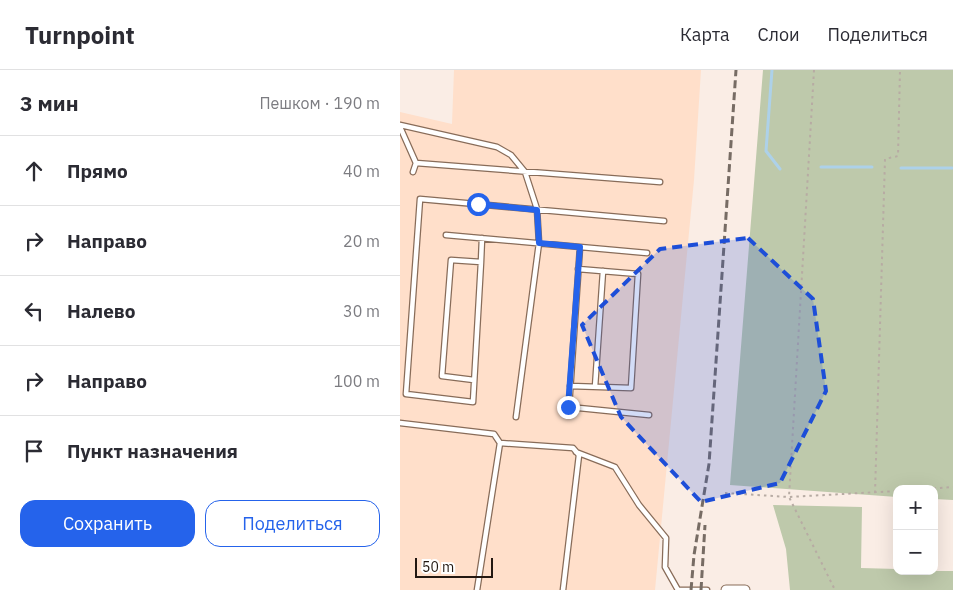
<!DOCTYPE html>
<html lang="ru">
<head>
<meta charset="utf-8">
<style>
	body { margin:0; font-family:"IBM Plex Sans",sans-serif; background:#f7f7f7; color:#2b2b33 }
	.controls { position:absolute; right:15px; bottom:15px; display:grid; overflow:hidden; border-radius:10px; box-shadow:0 5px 20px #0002 }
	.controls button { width:45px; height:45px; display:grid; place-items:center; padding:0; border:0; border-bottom:1px solid #e1e1e2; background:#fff; color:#2b2b33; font:25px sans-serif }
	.scale { position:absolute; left:15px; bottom:12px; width:78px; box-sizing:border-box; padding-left:5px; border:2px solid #231811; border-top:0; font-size:14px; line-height:18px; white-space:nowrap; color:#231811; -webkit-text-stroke:4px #fff; paint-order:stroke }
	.stop { position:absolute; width:15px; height:15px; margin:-11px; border:4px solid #2563eb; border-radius:50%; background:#fff }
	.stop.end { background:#2563eb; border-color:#fff; box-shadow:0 1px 5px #0008 }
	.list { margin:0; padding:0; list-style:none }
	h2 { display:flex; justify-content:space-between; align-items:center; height:65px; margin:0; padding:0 20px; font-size:21px }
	h2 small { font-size:16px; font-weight:400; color:#7c7c81 }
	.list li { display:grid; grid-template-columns:32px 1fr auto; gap:15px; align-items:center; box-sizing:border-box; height:70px; padding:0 20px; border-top:1px solid #e1e1e2 }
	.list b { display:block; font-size:19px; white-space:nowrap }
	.list em { font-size:16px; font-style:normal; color:#7c7c81 }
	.actions { display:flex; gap:10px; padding:15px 20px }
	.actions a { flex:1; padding:11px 0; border:1px solid #2563eb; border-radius:15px; text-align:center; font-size:18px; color:#2563eb }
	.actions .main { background:#2563eb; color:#fff }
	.icon { flex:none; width:28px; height:28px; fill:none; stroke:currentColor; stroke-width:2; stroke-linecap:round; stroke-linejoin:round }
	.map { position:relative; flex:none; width:553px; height:520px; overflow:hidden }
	header { display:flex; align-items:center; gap:30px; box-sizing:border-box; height:70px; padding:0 25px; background:#fff; border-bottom:1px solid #e1e1e2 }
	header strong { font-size:24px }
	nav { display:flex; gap:28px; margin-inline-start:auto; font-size:18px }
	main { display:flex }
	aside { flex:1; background:#fff }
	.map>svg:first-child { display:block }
</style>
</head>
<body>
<header>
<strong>Turnpoint</strong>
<nav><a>Карта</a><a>Слои</a><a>Поделиться</a></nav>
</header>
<main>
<aside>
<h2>3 мин<small>Пешком · 190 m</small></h2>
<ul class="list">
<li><svg class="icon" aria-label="ahead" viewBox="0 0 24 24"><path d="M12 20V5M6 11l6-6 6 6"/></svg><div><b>Прямо</b></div><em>40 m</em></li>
<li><svg class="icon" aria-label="right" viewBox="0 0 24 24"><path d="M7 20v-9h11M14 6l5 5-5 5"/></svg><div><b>Направо</b></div><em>20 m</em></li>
<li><svg class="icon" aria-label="left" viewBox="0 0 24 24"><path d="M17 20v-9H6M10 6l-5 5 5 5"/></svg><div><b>Налево</b></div><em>30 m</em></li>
<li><svg class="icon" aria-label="right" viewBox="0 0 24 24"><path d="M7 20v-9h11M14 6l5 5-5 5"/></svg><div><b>Направо</b></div><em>100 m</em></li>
<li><svg class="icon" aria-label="arrive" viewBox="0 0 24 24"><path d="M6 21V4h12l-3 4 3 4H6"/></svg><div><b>Пункт назначения</b></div></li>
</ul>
<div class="actions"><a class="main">Сохранить</a><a>Поделиться</a></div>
</aside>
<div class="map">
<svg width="553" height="520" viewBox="0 0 553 520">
	<rect width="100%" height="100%" fill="#faede5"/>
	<path fill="#ffdfca" d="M54,0H301L294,110L255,520H0V42L52,54Z"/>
	<path fill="#bec9ab" d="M363,0H553V430L534,429V419H497V427L330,415Z
		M373,435L462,437L461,498L497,499V501H553V520H390L386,479Z"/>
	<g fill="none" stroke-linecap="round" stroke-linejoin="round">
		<path stroke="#add1e9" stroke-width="3" d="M372,0L366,81L380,99
			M421,97H472
			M501,98H552"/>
		<g stroke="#886c59" stroke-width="7">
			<path id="lane" d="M0,55L97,77L111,85L125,102L137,139L139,173L116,347
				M0,57L16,93L13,102
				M16,93L260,112
				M46,165L247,183
				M180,177L169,337L249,345
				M81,192L82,168
				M74,310L42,306L51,190L81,192L73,332L6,324L20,129L264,151
				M170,316L231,318L238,204L178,199
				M195,317L203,201
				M0,353L94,364L100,373L77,520
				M100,373L173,378L179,385L163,520
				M176,382L215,397L239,435L266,468L265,497L278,520H307"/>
		</g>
		<g stroke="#886c59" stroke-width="11">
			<path id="street" d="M326,520H345"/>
		</g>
		<path stroke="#b7aba3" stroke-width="2" stroke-dasharray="2.5 4" stroke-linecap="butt" d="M414,0L389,427L435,520
			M527,419L553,417
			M325,423L389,427L497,421
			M475,423L485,89L498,86L500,0"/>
		<use href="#lane" stroke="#fff" stroke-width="4.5"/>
		<use href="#street" stroke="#fff" stroke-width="9"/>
		<path stroke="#776c64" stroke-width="3" stroke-dasharray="8 4" stroke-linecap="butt" d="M291,520L294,485L309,394L336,0
			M301,520L305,455"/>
	</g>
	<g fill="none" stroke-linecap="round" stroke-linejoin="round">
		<path stroke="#2563eb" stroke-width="6" d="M78,134L137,140L139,173L180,177L168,337"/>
	</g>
	<path fill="#1d4ed8" fill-opacity="0.2" stroke="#1d4ed8" stroke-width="4" stroke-dasharray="10 6" stroke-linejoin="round" d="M348,168L413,229L426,321L380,413L301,432L221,347L182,255L260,179Z"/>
</svg>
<div class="controls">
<button>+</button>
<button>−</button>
</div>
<div class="scale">50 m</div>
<div class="stop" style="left:78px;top:134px"></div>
<div class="stop end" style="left:168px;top:337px"></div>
</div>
</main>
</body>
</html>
